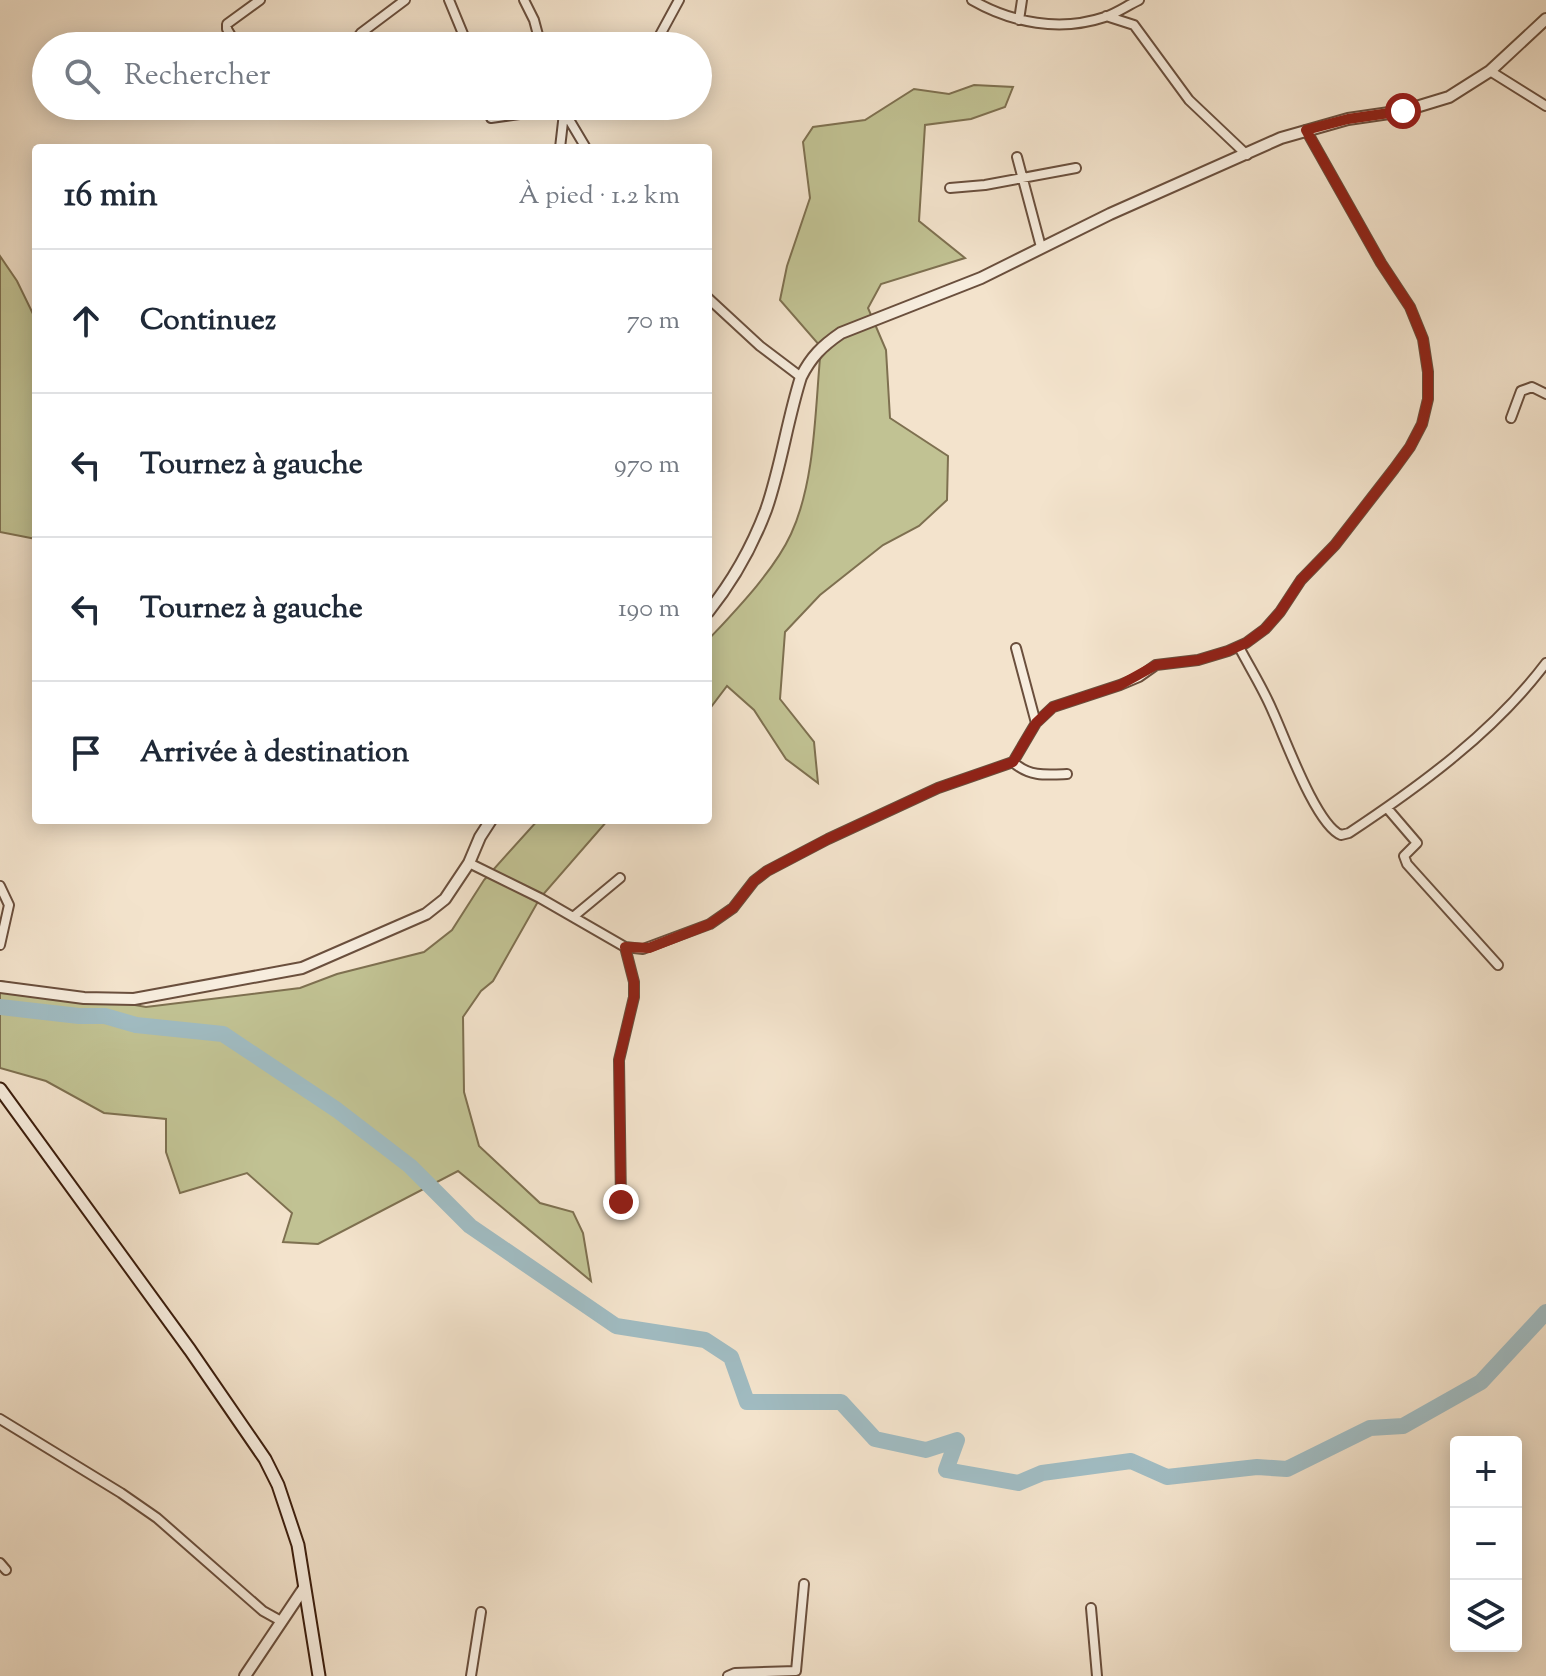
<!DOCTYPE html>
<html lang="fr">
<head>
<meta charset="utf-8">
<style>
	body { margin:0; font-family:"Sorts Mill Goudy",serif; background:#f6f6f7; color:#1f2937 }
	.controls { position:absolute; right:24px; bottom:24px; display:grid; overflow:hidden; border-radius:8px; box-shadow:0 4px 20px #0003 }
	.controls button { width:72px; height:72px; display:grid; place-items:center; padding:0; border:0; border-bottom:2px solid #e0e1e3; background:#fff; color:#1f2937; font:40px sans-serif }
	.stop { position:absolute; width:24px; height:24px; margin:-18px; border:6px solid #8f2418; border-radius:50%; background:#fff }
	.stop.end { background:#8f2418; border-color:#fff; box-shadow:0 2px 8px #0008 }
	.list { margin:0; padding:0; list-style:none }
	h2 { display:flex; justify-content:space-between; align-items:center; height:104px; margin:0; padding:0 32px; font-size:34px }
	h2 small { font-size:26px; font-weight:400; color:#747a83 }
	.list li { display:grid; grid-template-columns:52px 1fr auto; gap:24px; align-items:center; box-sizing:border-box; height:144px; padding:0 32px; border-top:2px solid #e0e1e3 }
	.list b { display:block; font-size:30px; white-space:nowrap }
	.list em { font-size:26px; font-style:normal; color:#747a83 }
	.icon { flex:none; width:44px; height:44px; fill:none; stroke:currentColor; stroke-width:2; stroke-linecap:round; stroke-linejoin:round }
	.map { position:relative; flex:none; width:1546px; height:1676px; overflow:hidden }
	.search { position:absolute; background:#fff; box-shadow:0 4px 20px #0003; left:32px; top:32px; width:680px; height:88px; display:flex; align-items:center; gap:20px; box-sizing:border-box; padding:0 28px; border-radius:44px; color:#747a83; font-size:30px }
	.panel { position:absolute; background:#fff; box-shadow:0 4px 20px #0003; left:32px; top:144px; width:680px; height:680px; border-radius:8px }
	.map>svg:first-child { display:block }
</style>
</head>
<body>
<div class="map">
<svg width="1546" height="1676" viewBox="0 0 1546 1676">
	<rect width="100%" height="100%" fill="#f3e3cc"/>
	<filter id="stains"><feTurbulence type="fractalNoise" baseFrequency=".0025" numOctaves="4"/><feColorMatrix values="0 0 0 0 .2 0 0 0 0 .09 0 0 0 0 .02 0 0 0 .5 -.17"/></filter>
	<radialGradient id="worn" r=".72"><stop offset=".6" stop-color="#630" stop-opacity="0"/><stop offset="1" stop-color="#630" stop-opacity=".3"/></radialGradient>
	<path fill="#c1c293" stroke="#7e7050" stroke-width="2" d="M974,85L1013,87L1005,107L971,119L925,125L919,221L965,258L881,284L868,308L886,350L890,418L948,456L947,500L919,526L883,545L820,595L785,632L780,699L814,742L818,783L786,759L754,710L727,686L708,711V640C735,611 774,571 791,534C816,480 815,406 821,347L780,300L787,266L810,198L803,142L813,127L865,120L914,89L949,94Z
		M0,256L17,281L36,320V539L0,532Z
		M538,820H608L540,898L493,981L481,991L463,1017L464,1092L479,1146L540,1203L573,1212L583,1233L591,1281L458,1171L318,1244L283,1242L292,1213L247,1173L180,1193L166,1152V1119L104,1113L46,1081L0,1068V981L146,1007L300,988L337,974L424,952L452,930L484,880Z"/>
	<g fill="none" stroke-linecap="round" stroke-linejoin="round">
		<path stroke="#a0bbc1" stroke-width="16" d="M0,1007L79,1016H105L136,1025L223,1034L337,1110L410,1166L470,1226L616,1326L705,1340L731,1357L747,1402H841L875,1439L926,1450L957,1440L946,1470L1018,1483L1042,1473L1131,1461L1167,1477L1257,1467L1287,1469L1370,1428L1403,1426L1481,1382L1546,1312"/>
		<g stroke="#6a4f3d" stroke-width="12">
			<path id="minor" d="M449,0L468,46
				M524,0L534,20L541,46
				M972,0C1012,23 1060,32 1105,17C1117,13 1128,5 1139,0
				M1106,16L1134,25L1189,100L1247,155
				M1019,20L1022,0
				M237,46L227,29V24L260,0
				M360,46L358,37L361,33L405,0
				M654,46L679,0
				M1490,71L1546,106
				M486,106L491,118L562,108
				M561,106L586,148
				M337,113L356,106
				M560,148L564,113
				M1017,157L1041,247
				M950,188L985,185L1076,168
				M708,298L760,346L801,377
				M1511,418L1521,391L1532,387L1546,394
				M1239,647C1250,668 1264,690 1273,712C1285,738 1316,825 1341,835L1349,833C1420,786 1494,732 1546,663
				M1016,648L1036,723
				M1013,762C1029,777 1047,775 1067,774
				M1387,808L1417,843L1404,856L1407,864L1498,965
				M469,863L540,898L625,947L643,949L710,924L733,908L754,881L767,871L828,839L938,788L1013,762L1036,723L1053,707L1120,685L1139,677L1156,665L1198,660L1228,651L1246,643L1265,629L1280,612L1301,580L1335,545L1394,469L1410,447L1422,424L1428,399V372L1423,339L1410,307L1381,263L1306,130
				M0,886L9,905L0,945
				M573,917L620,878
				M621,1202L619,1060L634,997V982L625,947
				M0,1419L121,1493L157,1518L263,1611L281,1621
				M0,1563L6,1570
				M1091,1608L1097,1676
				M471,1676L481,1612
				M728,1676L735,1673L796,1671L804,1584"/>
		</g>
		<g stroke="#6a4f3d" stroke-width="14">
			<path id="tertiary" d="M708,612C733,581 752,547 766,510C781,467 787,421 801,377C811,357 822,346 841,333L981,278L1110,214L1281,138L1348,119L1403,111L1449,97L1490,71L1546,19
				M0,987L84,998L134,999L302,968L426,914L445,899L469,863L480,837L491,820
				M245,1676L304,1588"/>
		</g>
		<g stroke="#3c1e0d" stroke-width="15">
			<path id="secondary" d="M0,1089L190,1350L265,1459L278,1485L298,1545L319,1676"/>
		</g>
		<use href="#minor" stroke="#f7edde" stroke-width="8"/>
		<use href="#tertiary" stroke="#f7edde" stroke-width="10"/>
		<use href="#secondary" stroke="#f7edde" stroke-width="11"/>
	</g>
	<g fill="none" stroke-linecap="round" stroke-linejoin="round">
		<path stroke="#8f2418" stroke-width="10" d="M621,1202L619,1060L634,997V982L625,947L649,948L710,924L733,908L754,881L767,871L828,839L938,788L1013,762L1036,723L1053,707L1120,685L1156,665L1198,660L1228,651L1246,643L1265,629L1280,612L1301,580L1335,545L1394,469L1410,447L1422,424L1428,399V372L1423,339L1410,307L1381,263L1306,130L1348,119L1403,111"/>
	</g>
	<rect width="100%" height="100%" filter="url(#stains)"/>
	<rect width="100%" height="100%" fill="url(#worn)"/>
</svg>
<div class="controls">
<button>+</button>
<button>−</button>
<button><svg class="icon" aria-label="layers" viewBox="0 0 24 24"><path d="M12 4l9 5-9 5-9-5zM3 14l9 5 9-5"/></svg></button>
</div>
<div class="stop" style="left:1403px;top:111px"></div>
<div class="stop end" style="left:621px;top:1202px"></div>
<div class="search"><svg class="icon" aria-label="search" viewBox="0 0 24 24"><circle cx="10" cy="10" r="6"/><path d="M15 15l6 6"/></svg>Rechercher</div>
<section class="panel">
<h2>16 min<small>À pied · 1.2 km</small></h2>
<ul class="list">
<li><svg class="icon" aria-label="ahead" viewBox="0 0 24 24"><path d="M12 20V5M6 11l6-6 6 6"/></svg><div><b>Continuez</b></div><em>70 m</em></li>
<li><svg class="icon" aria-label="left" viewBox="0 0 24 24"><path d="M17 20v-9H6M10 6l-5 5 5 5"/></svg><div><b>Tournez à gauche</b></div><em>970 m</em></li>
<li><svg class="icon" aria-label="left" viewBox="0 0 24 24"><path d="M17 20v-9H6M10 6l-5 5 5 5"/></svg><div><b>Tournez à gauche</b></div><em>190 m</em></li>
<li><svg class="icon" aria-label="arrive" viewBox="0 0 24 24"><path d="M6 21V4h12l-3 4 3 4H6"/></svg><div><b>Arrivée à destination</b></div></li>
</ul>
</section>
</div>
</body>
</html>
